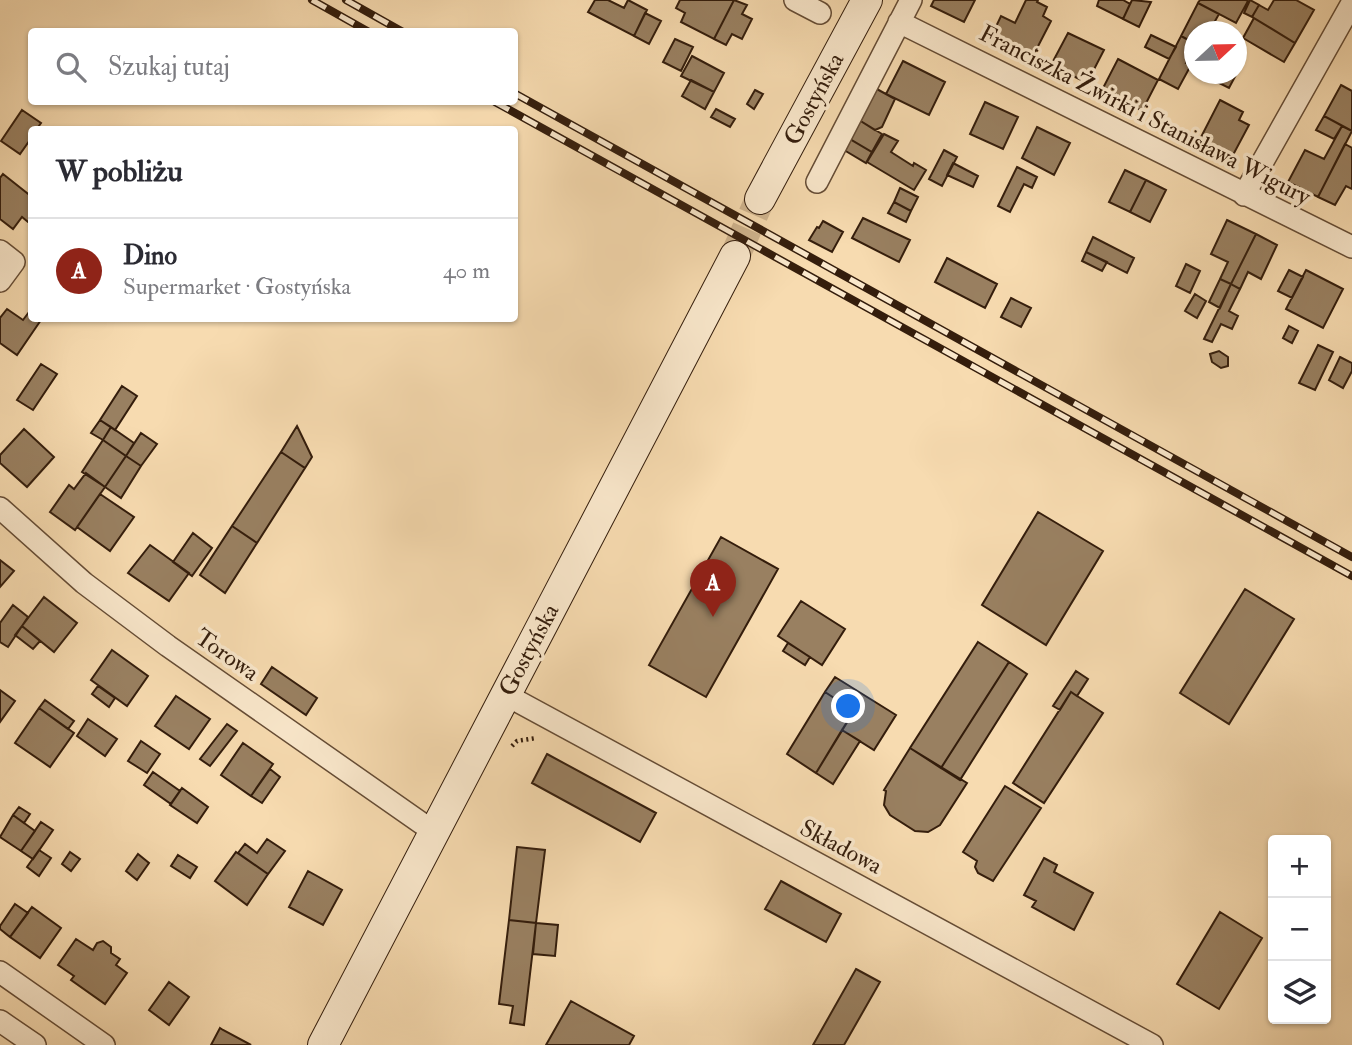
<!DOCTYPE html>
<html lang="pl">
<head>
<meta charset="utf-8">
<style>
	body { margin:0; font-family:"IM FELL Double Pica",serif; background:#f7f7f7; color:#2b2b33 }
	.controls { position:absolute; right:21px; bottom:21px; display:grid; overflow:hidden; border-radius:7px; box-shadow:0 2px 5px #0004 }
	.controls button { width:63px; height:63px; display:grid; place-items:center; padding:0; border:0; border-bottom:2px solid #e1e1e2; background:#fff; color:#2b2b33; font:35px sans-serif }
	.compass { position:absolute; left:1184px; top:21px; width:63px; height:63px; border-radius:50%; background:#fff; box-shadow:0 2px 5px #0004; rotate:68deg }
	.you { position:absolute; left:849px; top:707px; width:24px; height:24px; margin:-18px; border:5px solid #fff; border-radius:50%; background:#1a73e8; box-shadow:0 0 0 10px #1a73e833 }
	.badge { display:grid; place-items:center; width:46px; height:46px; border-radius:50%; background:#8f2418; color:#fff; font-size:23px; font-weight:700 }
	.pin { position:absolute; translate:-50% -58px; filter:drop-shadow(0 2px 4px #0008) }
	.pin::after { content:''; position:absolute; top:37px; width:24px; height:21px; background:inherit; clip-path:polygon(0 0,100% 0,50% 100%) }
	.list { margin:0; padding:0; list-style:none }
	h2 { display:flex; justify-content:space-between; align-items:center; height:91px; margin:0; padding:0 28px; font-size:30px }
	h2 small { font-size:23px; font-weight:400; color:#7c7c81 }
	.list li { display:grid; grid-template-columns:46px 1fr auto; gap:21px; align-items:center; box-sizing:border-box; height:105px; padding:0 28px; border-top:2px solid #e1e1e2 }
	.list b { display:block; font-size:26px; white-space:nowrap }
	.list p { margin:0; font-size:23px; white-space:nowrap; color:#7c7c81 }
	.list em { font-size:23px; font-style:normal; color:#7c7c81 }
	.icon { flex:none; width:38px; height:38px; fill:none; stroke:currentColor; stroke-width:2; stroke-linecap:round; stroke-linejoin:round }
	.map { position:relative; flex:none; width:1352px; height:1045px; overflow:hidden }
	.search { position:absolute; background:#fff; box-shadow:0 2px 5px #0004; left:28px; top:28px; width:490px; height:77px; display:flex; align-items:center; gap:18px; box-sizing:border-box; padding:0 24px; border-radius:7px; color:#7c7c81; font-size:26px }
	.panel { position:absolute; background:#fff; box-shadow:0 2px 5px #0004; left:28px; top:126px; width:490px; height:196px; border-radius:7px }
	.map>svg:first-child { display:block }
</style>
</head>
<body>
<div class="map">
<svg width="1352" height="1045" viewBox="0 0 1352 1045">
	<rect width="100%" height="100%" fill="#f7dbb0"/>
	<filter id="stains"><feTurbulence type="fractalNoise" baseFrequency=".00286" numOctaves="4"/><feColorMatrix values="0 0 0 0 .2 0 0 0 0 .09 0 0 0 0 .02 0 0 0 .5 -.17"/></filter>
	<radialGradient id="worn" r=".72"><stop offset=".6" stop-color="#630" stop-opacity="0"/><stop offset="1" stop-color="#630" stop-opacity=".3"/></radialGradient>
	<path fill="#998061" stroke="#341d0c" stroke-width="2" d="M595,0H608L624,8L628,0L647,10L634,36L588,12Z
		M680,0H734L714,39L681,22L685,13L676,8Z
		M734,0L747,5L742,14L752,19L742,39L732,34L726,45L714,39Z
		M934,0H975L964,22L931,6Z
		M1026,0H1038L1037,2L1047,7L1043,16L1051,21L1033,56L991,37L1001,16L1015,23Z
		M1099,0H1123L1130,4L1123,19L1097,6Z
		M1132,0L1151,2L1139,27L1123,19Z
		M1200,0H1246L1248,1L1236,23L1198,3Z
		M1250,0L1259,5L1252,17L1244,13Z
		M1274,0H1296L1314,10L1295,43L1252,17L1259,5L1268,10Z
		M1198,3L1219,14L1209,32H1194V43L1181,36Z
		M645,13L661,21L649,44L634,36Z
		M1254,18L1295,43L1284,62L1243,38Z
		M1068,33L1104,50L1087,83L1051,65Z
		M1151,35L1176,47L1169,59L1145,47Z
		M1181,36L1194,43V46L1186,63L1191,65L1178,89L1159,79Z
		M675,39L693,47L681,71L663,62Z
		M692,56L724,73L714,92L681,76Z
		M1118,59L1158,80L1142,111L1102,90Z
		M903,61L945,82L929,115L886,94Z
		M1236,68L1239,69L1229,88L1203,75L1236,74Z
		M691,80L714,92L705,109L682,96Z
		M1341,85L1352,91V131L1324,116Z
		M875,88L895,99L882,127L875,130L859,120Z
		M755,90L763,94L754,109L747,104Z
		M1220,100L1243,112L1239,120L1249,125L1233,155L1200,139Z
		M985,102L1018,117L1003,149L970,134Z
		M716,109L735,119L730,127L711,117Z
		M22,110L41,123L36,130H32V137L20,154L1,141Z
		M1324,116L1342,126L1334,139L1316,130Z
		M859,120L882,134L872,152L850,139Z
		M1342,126L1352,131L1318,197L1288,182L1305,150L1324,159Z
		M1037,127L1070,143L1054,175L1022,158Z
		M884,134L898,141L891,152L913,166L914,163L926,170L914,190L867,162Z
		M850,139L872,152L866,163L844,150Z
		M1345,144L1352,148V189L1346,186L1335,205L1318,197Z
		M944,150L957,157L942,186L929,179Z
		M953,163L978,176L973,187L947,175Z
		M1017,167L1037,177L1032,188L1024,184L1010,212L998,206Z
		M1125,170L1146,180L1130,212L1109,202Z
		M3,174L32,197V218L28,222L22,217L13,229L0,219V178Z
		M1146,180L1166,190L1150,222L1130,212Z
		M900,188L918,197L911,211L894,202Z
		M894,202L911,211L906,222L888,213Z
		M863,218L910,240L899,262L852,238Z
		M1227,220L1256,234L1231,284L1220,279L1228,262L1211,254Z
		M823,221L843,232L832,252L809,240L817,227L819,228Z
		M1256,234L1277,245L1261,279L1248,272L1240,289L1231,284Z
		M1093,237L1134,258L1127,273L1086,252Z
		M1086,252L1107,262L1102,271L1082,261Z
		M947,258L997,284L985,308L935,282Z
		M1186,264L1200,271L1190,293L1176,286Z
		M1289,270L1303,277L1292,298L1278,291Z
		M1306,270L1343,289L1323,328L1286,309Z
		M1220,279L1231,284L1220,308L1209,302Z
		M1231,284L1240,289L1229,311L1238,316L1232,329L1221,324L1212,342L1204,339Z
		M1195,294L1206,301L1197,318L1185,311Z
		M1011,298L1031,308L1021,327L1001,317Z
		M7,309L23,320L29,312L32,314V318L41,320L17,355L0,343V318Z
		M1289,326L1298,331L1292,343L1283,338Z
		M1318,345L1333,352L1315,390L1299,383Z
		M1219,351L1228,357V366L1221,368L1212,362L1210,354Z
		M1340,357L1352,363V371L1343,388L1329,380Z
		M41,364L57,374L33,410L17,400Z
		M122,386L137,396L115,430L100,420Z
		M100,420L111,427L103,440L91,433Z
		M297,426L312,457L305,468L281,452Z
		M111,427L134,443L126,456L103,440Z
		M24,429L54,457L27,487L0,463V455Z
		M141,433L157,444L141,466L126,456Z
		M103,440L126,456L105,487L82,472Z
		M281,452L305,468L257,543L232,526Z
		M126,456L141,466L121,498L105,487Z
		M86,473L105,487L75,530L50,512L69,485L74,489Z
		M100,494L134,517L110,551L77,527Z
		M1038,512L1103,551L1046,645L982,605Z
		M232,526L257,543L225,593L200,575Z
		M193,533L212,548L192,576L173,562Z
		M721,537L778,569L706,697L649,665Z
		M150,545L189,573L169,601L128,573Z
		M0,560L14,571L0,587Z
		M1245,589L1294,619L1229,724L1180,693Z
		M44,597L77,623L54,652L22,626Z
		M801,601L845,629L822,665L778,636Z
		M13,605L28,617L8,647L0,642V623Z
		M22,626L40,641L33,649L15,635Z
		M978,642L1009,662L941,768L910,748Z
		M788,643L810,657L805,665L783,651Z
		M112,650L148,676L127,706L91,680Z
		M1009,662L1027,674L960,780L941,768Z
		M272,667L317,698L306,715L261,684Z
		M1076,671L1088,679L1077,696L1071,692L1060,710L1053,706Z
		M835,677L896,715L874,750L842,730L854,711L825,692Z
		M98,686L115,698L109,707L92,694Z
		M0,690L15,701L0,722Z
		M825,692L854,711L816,773L787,754Z
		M1071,692L1103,713L1044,803L1013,783Z
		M176,696L210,719L189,749L155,726Z
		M45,700L74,721L68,729L39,708Z
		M39,708L74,733L50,767L15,743Z
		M88,719L117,739L105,756L77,736Z
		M227,724L237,731L210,766L200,759Z
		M842,730L860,741L833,784L816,773Z
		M141,741L160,754L147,773L128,761Z
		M243,743L273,764L251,796L221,775Z
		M910,748L967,783L940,825L928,832L915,831L890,815L884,805L886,791L884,790Z
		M547,754L656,813L640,842L532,783Z
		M270,769L280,777L262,803L251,796Z
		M153,772L180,791L171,804L144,785Z
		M1005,786L1041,808L993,881L978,873L975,867L977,861L963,852Z
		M182,788L208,807L197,823L170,805Z
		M19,807L30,814L24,823L13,815Z
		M13,815L35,831L21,851L0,837Z
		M41,822L53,830L33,859L21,851Z
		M267,839L285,851L268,874L238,853L245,844L257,853Z
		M517,847L545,850L536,923L509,920Z
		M39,850L51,858L39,876L27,867Z
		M70,852L80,859L71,871L62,864Z
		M236,852L268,874L247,905L215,881Z
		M138,854L149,863L137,880L126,871Z
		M178,855L197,867L190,878L171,866Z
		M1044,858L1057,865L1054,872L1093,893L1074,930L1032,907L1036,901L1024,895Z
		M308,871L342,890L323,925L289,907Z
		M781,881L841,914L826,942L765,909Z
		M15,904L28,913L10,937L0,929V926Z
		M32,907L61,928L40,958L10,937Z
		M1220,912L1262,938L1219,1009L1177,984Z
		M509,920L536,923L524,1025L510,1023L513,1006L499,1004Z
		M536,923L558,925L555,956L533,954Z
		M76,939L93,950L97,943L103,941L111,947V953L120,959L116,965L127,973L105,1004L71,980L74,976L58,965Z
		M856,969L880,982L844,1045H813Z
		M169,982L189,997L169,1025L149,1010Z
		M571,1001L634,1036L629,1045H546Z
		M220,1028L223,1030L251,1045H211Z"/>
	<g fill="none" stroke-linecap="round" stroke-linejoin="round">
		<path stroke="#d0b58f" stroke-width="30" stroke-dasharray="30 15" stroke-linecap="butt" d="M735,256L760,199"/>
		<g stroke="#654c35" stroke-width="24">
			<path id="street" d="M795,0L820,13
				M899,22L1352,247
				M817,182L911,0
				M1244,195L1352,3
				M0,251L14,262L0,281
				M0,508L84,583L168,646L434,832
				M506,695L1152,1045
				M0,972L104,1045
				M0,1021L35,1045"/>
		</g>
		<g stroke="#341d0c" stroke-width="32">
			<path id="secondary" d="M760,199L867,0
				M323,1045L735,256"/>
		</g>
		<path stroke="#341d0c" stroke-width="4.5" stroke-dasharray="2 3.5" stroke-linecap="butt" d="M512,746L517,741L536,738"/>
		<use href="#street" stroke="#fae8cc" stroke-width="21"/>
		<use href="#secondary" stroke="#fae8cc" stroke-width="30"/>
		<g stroke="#341d0c" stroke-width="8">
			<path id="rail" d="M312,0L369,32
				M346,0L403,32
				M514,93L1352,557
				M495,102L1352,576"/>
		</g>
		<use href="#rail" stroke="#fae8cc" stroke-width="5" stroke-dasharray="16" stroke-linecap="butt"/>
	</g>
	<g text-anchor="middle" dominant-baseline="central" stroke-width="7" stroke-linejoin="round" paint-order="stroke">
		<g font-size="24" fill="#341d0c" stroke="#fae8cc">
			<text transform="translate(814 99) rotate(-62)">Gostyńska</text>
			<text transform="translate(1145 115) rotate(27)">Franciszka Żwirki i Stanisława Wigury</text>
			<text transform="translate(529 650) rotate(-62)">Gostyńska</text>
			<text transform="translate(227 655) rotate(35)">Torowa</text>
			<text transform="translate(841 847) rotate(28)">Składowa</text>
		</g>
	</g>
	<rect width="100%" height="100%" filter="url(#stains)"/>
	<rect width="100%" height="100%" fill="url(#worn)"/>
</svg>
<div class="controls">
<button>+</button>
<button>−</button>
<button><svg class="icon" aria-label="layers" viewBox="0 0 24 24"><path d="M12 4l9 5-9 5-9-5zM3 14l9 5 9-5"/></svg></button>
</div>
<svg class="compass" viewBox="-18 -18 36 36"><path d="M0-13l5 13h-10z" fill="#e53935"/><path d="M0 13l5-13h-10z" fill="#7c7c81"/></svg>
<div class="you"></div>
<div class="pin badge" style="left:713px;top:617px">A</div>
<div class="search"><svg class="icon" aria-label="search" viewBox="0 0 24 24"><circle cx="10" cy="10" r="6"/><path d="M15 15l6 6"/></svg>Szukaj tutaj</div>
<section class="panel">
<h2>W pobliżu<small></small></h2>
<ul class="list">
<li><span class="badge">A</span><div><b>Dino</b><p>Supermarket · Gostyńska</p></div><em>40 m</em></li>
</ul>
</section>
</div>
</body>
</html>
